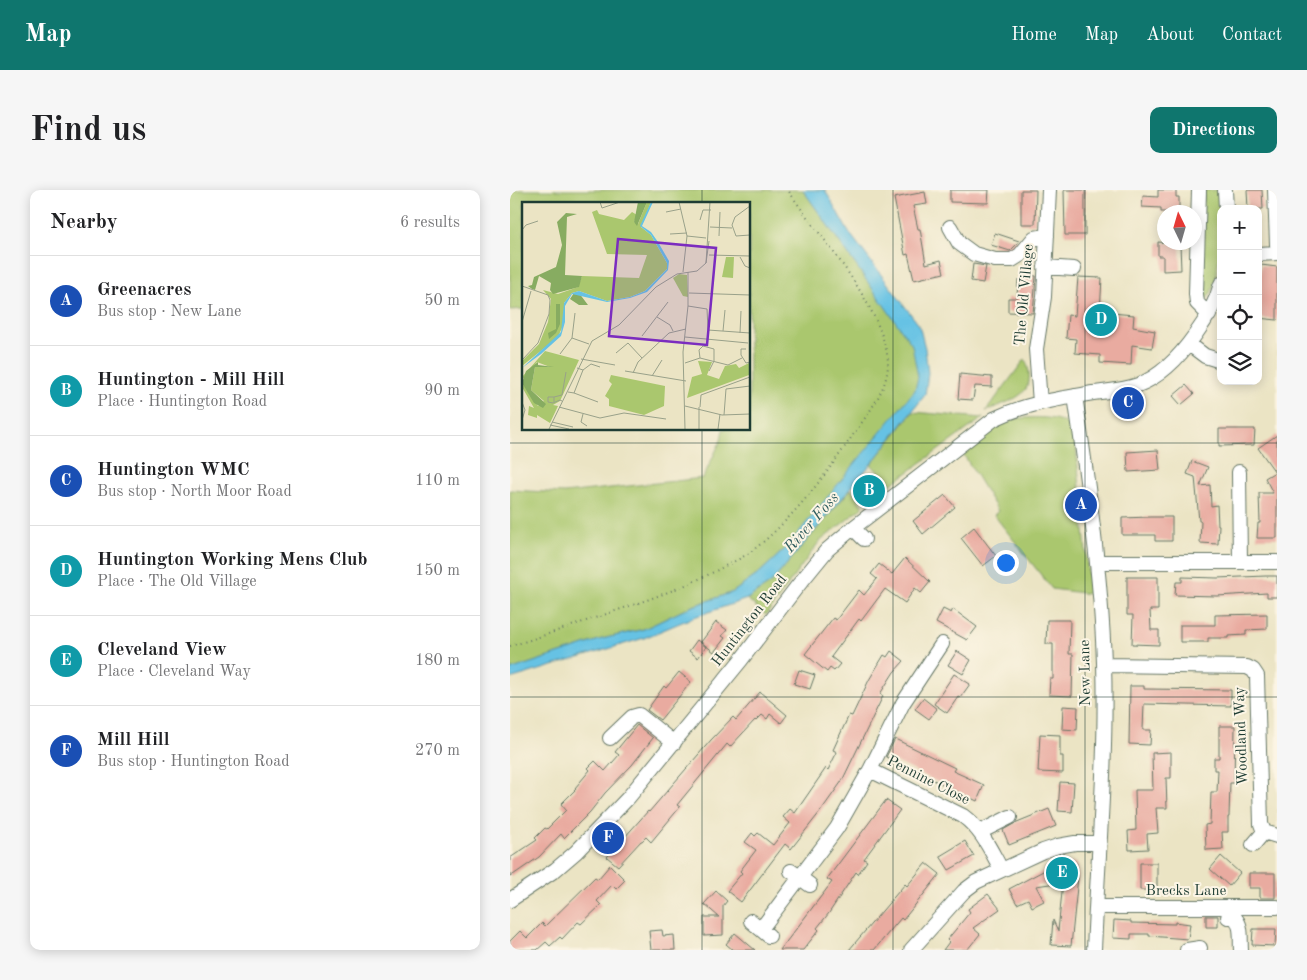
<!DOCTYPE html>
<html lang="en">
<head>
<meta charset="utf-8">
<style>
	body { margin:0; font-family:"Old Standard TT",serif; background:#f6f6f6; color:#202124 }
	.controls { position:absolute; right:15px; top:15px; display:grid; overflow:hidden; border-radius:10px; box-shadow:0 2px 12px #0003 }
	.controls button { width:45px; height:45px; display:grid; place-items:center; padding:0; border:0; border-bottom:1px solid #e0e0e0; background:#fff; color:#202124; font:25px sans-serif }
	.compass { position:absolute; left:647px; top:15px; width:45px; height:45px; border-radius:50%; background:#fff; box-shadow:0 2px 12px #0003; rotate:355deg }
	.you { position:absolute; left:495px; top:372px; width:18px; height:18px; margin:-12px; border:4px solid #fff; border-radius:50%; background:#1a73e8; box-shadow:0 0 0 8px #1a73e833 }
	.badge { display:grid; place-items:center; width:32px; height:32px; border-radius:50%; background:#0f766e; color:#fff; font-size:16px; font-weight:700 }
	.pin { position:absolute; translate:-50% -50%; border:2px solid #fff; box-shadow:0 1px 5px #0006 }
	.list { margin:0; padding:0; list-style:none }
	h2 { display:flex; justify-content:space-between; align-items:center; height:65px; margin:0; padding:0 20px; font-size:21px }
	h2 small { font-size:16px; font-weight:400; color:#757577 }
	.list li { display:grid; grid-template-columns:32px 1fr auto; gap:15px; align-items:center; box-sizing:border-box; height:90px; padding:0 20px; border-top:1px solid #e0e0e0 }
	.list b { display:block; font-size:19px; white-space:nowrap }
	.list p { margin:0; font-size:16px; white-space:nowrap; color:#757577 }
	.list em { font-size:16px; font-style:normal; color:#757577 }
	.icon { flex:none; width:28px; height:28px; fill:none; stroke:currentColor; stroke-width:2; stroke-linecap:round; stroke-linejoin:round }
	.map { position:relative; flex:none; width:767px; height:760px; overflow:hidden; border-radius:10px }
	header { display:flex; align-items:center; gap:30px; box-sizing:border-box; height:70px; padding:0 25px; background:#0f766e; color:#fff }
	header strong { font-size:24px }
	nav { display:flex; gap:28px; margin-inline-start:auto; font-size:18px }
	.intro { display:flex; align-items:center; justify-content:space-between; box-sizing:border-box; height:120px; padding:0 30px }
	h1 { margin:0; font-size:35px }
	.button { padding:12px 22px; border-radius:10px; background:#0f766e; color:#fff; font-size:18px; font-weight:700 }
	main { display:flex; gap:30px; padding:0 30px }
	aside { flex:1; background:#fff; border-radius:10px; box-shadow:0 2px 12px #0003 }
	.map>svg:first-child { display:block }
</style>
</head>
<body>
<header>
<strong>Map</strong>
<nav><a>Home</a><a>Map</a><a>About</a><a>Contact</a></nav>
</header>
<div class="intro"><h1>Find us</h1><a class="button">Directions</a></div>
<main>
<aside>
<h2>Nearby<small>6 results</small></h2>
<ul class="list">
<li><span class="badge" style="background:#1a4fb4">A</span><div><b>Greenacres</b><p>Bus stop · New Lane</p></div><em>50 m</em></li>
<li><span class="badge" style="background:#0f9aa8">B</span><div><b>Huntington - Mill Hill</b><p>Place · Huntington Road</p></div><em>90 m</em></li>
<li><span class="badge" style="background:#1a4fb4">C</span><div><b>Huntington WMC</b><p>Bus stop · North Moor Road</p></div><em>110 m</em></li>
<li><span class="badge" style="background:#0f9aa8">D</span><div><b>Huntington Working Mens Club</b><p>Place · The Old Village</p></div><em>150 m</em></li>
<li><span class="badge" style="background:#0f9aa8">E</span><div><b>Cleveland View</b><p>Place · Cleveland Way</p></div><em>180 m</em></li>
<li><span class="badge" style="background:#1a4fb4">F</span><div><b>Mill Hill</b><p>Bus stop · Huntington Road</p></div><em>270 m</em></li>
</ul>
</aside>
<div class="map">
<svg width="767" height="760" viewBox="0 0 767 760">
	<rect width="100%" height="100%" fill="#fcf5e5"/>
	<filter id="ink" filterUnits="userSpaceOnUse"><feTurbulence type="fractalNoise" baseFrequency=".02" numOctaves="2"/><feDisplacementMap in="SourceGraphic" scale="10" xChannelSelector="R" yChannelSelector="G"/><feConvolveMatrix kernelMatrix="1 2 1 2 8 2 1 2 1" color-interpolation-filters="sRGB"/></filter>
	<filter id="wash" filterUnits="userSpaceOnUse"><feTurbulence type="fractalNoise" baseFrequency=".0096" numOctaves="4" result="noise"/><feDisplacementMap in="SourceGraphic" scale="20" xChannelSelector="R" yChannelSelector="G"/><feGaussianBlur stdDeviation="1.12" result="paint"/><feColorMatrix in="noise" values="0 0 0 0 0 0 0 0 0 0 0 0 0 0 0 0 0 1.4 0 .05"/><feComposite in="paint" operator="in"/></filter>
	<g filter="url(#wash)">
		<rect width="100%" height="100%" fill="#ebe4c4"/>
		<path fill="#aac76e" stroke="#648251" d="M0,0H293L403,156L409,185L406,203L275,359L247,385L223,402L180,417L134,439L92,449L0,480V300L54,303L193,288L211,250L213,239H239V14H14V119L0,120Z
			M694,0H709C710,19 714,104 693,111L691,101Z
			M515,169C530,205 503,209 476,221Z
			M403,222L473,228L380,295L361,274Z
			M509,228C524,228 547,225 560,236C562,238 564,243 565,246L580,404L542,399L484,325L488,321L452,262L490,234Z
			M341,299L353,317L309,352L256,425L237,409L261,393Z"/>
		<path fill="#66c2e4" stroke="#42808c" d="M293,0H315L338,41L409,135L415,158L418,183L415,205L361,274L261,393L237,409L184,427L134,448L0,489V480L92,449L134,439L180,417L223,402L247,385L275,359L405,200L408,187L402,155Z"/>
		<g id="blocks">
			<path fill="#e9aba0" d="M440,0H479L478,13L440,12Z
				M511,0H526L525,34H511Z
				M554,0H575V45H555Z
				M648,0H666V7H669V22H651V18L632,17L633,6L648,7Z
				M737,0H752L753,19H738Z
				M415,2L417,14L403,16L408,39H410L416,74L431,70L434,83L404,90L398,64L395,65L384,8Z
				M485,43L509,51L507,54L500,61L481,55Z
				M648,52L670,54L671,80L653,81V66H648Z
				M463,74L476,76L473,93L461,91Z
				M751,75L767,77V130L748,128V98Z
				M516,85L526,86L523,123L498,122V108H507L508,90H516Z
				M568,87L592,88L590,122L624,125L623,137L645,141L642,158L622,155L621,175L590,173V165L565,163L566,149L556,148L558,125L565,126Z
				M450,184L482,187V197L465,196L463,210L448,209Z
				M676,195L684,204L671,215L663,206Z
				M709,239H745L744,255L709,256Z
				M767,245V348H747L748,333H750L749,303H763L755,288L765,282L748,258Z
				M648,260L650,280L618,282L617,262Z
				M682,271L698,277L690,296L700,295L701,316L707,315L708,335H709L708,354L690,353L691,331H689L685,287L677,284Z
				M435,305L445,317L413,344L403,331Z
				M640,327H662V351H645V345H612V328Z
				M464,337L486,366L473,376L451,348Z
				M395,368L420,392L411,403L405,398L395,413L375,399L351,431L349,429L321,467L330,474L324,481L320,478L317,482L295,464L323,428L326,430L349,400L354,405L367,389L361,384L369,374L382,384Z
				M756,386H767V407H757V403L707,406L665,405L666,392H672V387L707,388Z
				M617,387H648V420H640L641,440H649V455L622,454L623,425H617Z
				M433,419L441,423L443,419L467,437L457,450L426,433Z
				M757,424V439L736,440V445L718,446V448H698V452H670V435H705V425Z
				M537,430H560L559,464H563L562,506L539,505L540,489H543V454H536Z
				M206,432L217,440L212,446L215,448L204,462L191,452Z
				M187,450L196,457L188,468L179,461Z
				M381,461L394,471L384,482L370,504L373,506L332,591L310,622L281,659L275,654L231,712L217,701L232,683L230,681L246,660L235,652L242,643L245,646L248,643L263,655L280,633L273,627L280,619L285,623L316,578L318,580L327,562L323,560L339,525L342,526L359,490L374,465L377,467Z
				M447,461L461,470L453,484L438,475Z
				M289,480L305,485L300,499L284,494Z
				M169,482L181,492L150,530L137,520L154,496L156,498Z
				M444,484L460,494L450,508L448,507L437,523L424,514Z
				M620,496H634V499L721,500V516L634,514L633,540H641L640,555L619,554Z
				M250,502L277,525L271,533L260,524L257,529L252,525L246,531L245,530L220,557L217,554L167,615L170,617L141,652L136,647L132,651H131L108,676L97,667L138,621L139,622L201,550L223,527L226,530Z
				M413,508L427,519L419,529L405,519Z
				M553,516L568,517L567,540L552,539Z
				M127,535L143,548L122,575L95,603L80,622L54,648L51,644L29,667L0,687V668L27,650L25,648L35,638L37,639L56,620L51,614L66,599L65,598L80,580L78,578L85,571L95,581L109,565L105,562Z
				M709,536H725L724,593H720L719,627H718V642H712L713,659L696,660L695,635L700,634L701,602H707L708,580H704V568H709Z
				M530,544L550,545V566H553V583L528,582Z
				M385,549L445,578L443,581L474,595L467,611L376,567Z
				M661,562V588H656L657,618H646L648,643L637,644L638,659L619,660L618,641L626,640L625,600H643L642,563Z
				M550,592L564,593L562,622L548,621Z
				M376,610L390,620L354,669L357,671L348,684L346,682L319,723L307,738L309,740L293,760H270L322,692L317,689Z
				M539,619L546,636L499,655L493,640L507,632Z
				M455,651L464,666L439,680L430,666Z
				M711,666L730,683L719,696L700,679Z
				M416,673L430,684L393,730L391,728L364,760H339L395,694L397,696Z
				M566,673L568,687L561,756L541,755L543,730L548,741L553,692L526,696L534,711L522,717L518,709L507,714L499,699L535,680V677Z
				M630,673H647V700H630Z
				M100,675L115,690L106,699L102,695L87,711L91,715L71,734L68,732L52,749L50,747L40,756L36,752L27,760H0V751L10,741L17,748L32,733L35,736L85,687L88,689Z
				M739,683H765V708H750V698H739Z
				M206,701L217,711L213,716V745L194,746V727H209L194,714Z
				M478,704L490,719L463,738L470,744L457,760H433L439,752L437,750L460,722L458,719Z
				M696,726H708V737H696Z
				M604,730L621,731V733L665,734V732L680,734L678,749L639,746V744H621V749L603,748Z
				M743,739H766L765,756L742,755Z
				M152,740L153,746L164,745L165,760H141L139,741Z
				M225,743L245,760H223L216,754Z"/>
		</g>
	</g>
	<g filter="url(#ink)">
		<use href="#blocks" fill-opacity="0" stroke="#676" stroke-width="1"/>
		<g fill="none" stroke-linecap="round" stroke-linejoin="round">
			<g stroke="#676" stroke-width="16">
				<path id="minor" d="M689,0L686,104L687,113L699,125
					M715,0L716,19
					M765,0L767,55
					M440,37L449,53L464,64L485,70H502L510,65L524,48L537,46
					M748,64L767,63
					M535,77L564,79
					M679,154L695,166L711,171
					M565,206C578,295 591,383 594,473C597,568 588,665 584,760
					M530,213L526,159L534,107L539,0
					M729,282L730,372
					M343,338L354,349
					M587,372H767
					M594,475L737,477L743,480L747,486L751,634L754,642L767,646
					M100,548L122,527L129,525L164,553
					M360,580L453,626C472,640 480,659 491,679
					M470,642L500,627
					M743,655L754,642
					M281,681L300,695
					M0,710L45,680L66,662L118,608L231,470L286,398L317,360L343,338L484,229C517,213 548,209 583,203C598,201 614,200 628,195C652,186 671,165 685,145C696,130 706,113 711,94
					M586,717H767
					M718,727H724C733,735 730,749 731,760
					M241,731L259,746
					M251,739L327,638L360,580L393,513L432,454
					M401,760L454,701L466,692L533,661L548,656L565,653H589
					M677,760L690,758"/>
			</g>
			<path stroke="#676" stroke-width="2" stroke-dasharray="1 4" stroke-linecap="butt" d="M0,456C28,448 55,438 82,429C128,413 173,399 215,376C223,372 232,368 239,363C278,335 316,285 343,245C359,222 383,194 377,164C366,107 310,48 278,0"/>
			<use href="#minor" stroke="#fff" stroke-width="14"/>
		</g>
	</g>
	<path fill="none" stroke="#1f3d34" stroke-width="1" stroke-opacity="0.55" d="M192,0V14M383,0V760M575,0V760M192,239V760M0,253H767M0,507H767"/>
	<g text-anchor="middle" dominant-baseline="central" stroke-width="4" stroke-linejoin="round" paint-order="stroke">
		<g font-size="15" fill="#1f3d34" stroke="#fcf5e5">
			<text transform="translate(515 105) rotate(-85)">The Old Village</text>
			<text transform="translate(240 431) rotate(-52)">Huntington Road</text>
			<text transform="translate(576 483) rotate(-91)">New Lane</text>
			<text transform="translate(732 546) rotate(-92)">Woodland Way</text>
			<text transform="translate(418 591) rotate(27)">Pennine Close</text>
			<text x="676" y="701">Brecks Lane</text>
		</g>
		<g font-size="16" font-style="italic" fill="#315e60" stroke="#fcf5e5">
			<text transform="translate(302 333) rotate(-49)">River Foss</text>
		</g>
	</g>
	<g transform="translate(12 12)">
		<rect width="228" height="228" fill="#ebe4c4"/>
		<path d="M125,0H129L119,25L129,33L145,61V67L123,89L108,95L85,99L57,89L50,91L42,101V121L36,135L0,164V159L17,142L26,120L29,97L21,88L36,92L56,85L60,74L117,76L125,53L85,52L70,10L75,8L77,12L102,18L110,10L115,13L112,20L116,22ZM204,55H212L211,76L200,75ZM157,72L165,73L166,95L161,94L151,76ZM23,149L57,158L38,199L31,203L36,204L28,221L15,213V216L6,213L7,204L12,206L0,185V181L16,204L22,199L9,188L13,165H28L15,160L0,178V175ZM176,159L190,160L185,173L197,177L203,164L214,162L217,166L227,161V173L165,196L170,175L180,172ZM89,173L143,184L142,204L122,213L87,204V197L83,194L90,182L87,179Z" fill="#aac76e"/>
		<path d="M116,0H125L115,24L112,20ZM44,11L55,12L45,15L43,73L60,74L57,85L31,92L28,88L29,81L17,74L13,88L10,87L6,84L10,83L12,75L34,65L40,43L35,20ZM52,91H57L66,103H57L48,97ZM34,102H38V122L34,131L27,137L26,131L34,127ZM16,160V163L32,165H13L9,188L24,202L21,206L12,201L0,181L4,169Z" fill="#87ac61"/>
		<path d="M129,0H131L120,24L129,30L136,40L147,59L146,68L125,90L108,96L85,100L50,92L43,104V120L39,134L19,152L0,166L39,130L42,101L50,91L57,89L85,99L108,95L123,89L145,67V61L129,33L118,24Z" fill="#66c2e4"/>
		<path fill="none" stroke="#99a18a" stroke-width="1" d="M78,0L80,6L98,0M157,0L165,34L161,70M228,4L213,15L210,23L214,34L228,33M144,10L159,7M178,18L181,8H189M188,25L210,26M0,28L4,23L16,19M148,32L165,31M165,34L184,36M197,34L198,10M187,53L228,54M218,55L223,64L228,66M184,61L187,39M0,84L26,93L28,98L27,112L16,141L0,158M167,91L228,93M166,104L185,107L186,128L228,131M135,115L148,123L151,129M0,120L9,89M201,129L203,108M218,131L219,109M120,134L146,100M163,135L226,141M50,136L67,142M224,147H219V153L224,161L228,160M94,151L106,141L120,156M38,152L50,136L53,111M178,156L177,148L181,144L192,147V159L187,169M178,156L206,163L220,156M59,157L93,163M163,161L178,156M61,168L69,162L78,165M103,169L164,179M111,171L116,160L147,131L164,127M130,174L140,158M46,190L52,191L61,168L55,166M52,191L76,200M32,195L40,193L44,170M0,200L3,208L0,218M32,200V195H26V200L31,201L38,198L40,199M163,204L200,213L228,212M37,205L78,216L102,211L144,217M178,205L179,193L228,175M61,212L59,220L65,224M202,213L204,187L228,184M30,220L51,225M28,223L47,227M27,227L70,139L97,123L134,85L155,72L175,69L184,61L188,0M163,227L161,150L166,104V70M177,227V205M196,227L198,212"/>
		<path fill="#7b2cbf" fill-opacity="0.15" stroke="#7b2cbf" stroke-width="2.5" d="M96,37L194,46L185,143L87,134Z"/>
		<rect width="228" height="228" fill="none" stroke="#1f3d34" stroke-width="2.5"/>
	</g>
</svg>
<div class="controls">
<button>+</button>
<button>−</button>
<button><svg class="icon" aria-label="locate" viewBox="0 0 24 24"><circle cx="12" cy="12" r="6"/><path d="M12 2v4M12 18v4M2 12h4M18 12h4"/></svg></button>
<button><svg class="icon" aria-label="layers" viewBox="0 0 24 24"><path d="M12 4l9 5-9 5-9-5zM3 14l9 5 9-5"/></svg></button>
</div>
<svg class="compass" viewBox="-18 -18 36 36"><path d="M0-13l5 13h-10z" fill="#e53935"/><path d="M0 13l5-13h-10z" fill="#757577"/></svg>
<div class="you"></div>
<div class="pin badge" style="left:571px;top:315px;background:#1a4fb4">A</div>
<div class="pin badge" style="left:359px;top:301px;background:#0f9aa8">B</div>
<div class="pin badge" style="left:618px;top:213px;background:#1a4fb4">C</div>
<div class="pin badge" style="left:591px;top:130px;background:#0f9aa8">D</div>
<div class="pin badge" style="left:552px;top:683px;background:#0f9aa8">E</div>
<div class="pin badge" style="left:98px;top:648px;background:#1a4fb4">F</div>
</div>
</main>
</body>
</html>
